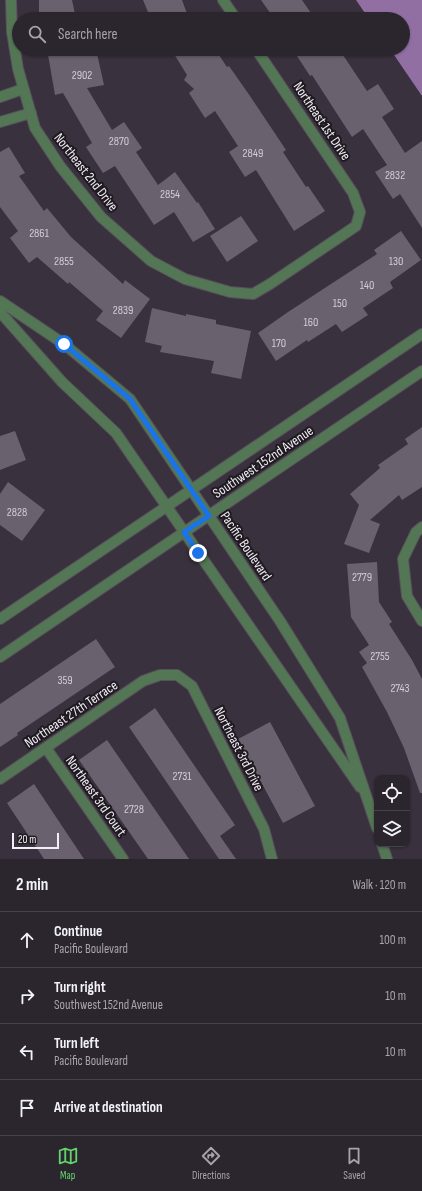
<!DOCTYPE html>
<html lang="en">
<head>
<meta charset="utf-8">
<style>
	body { margin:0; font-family:"Sofia Sans Condensed",sans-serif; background:#332d36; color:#f1f3f6 }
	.controls { position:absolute; right:12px; bottom:12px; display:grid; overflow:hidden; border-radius:8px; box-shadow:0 1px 3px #0004 }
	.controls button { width:36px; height:36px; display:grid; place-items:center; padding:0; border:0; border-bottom:1px solid #47424a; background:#2b252e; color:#f1f3f6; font:20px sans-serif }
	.scale { position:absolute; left:12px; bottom:10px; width:47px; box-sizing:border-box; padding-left:4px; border:2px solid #f4eff7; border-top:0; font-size:11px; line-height:14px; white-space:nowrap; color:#f4eff7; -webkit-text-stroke:3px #1e1a20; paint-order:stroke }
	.stop { position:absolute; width:12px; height:12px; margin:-9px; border:3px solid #1a73e8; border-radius:50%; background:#fff }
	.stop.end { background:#1a73e8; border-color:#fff; box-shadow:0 1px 4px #0008 }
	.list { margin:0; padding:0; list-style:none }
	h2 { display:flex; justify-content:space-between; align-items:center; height:52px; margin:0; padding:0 16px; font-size:17px }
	h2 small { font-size:13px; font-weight:400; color:#a6a5aa }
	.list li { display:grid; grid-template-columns:26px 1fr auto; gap:12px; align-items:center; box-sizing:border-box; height:56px; padding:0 16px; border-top:1px solid #47424a }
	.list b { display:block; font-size:15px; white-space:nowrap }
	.list p { margin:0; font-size:13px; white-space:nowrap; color:#a6a5aa }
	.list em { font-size:13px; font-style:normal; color:#a6a5aa }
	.icon { flex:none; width:22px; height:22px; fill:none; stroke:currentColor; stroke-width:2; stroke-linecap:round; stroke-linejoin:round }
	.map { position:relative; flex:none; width:422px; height:859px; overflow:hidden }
	.search { position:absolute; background:#2b252e; box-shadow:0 1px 3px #0004; left:12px; right:12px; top:12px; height:44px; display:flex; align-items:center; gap:10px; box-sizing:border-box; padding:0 14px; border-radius:22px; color:#a6a5aa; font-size:15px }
	.sheet { height:276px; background:#2b252e }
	nav { display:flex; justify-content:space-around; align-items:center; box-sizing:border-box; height:56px; border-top:1px solid #47424a; background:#2b252e; font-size:11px; color:#a6a5aa }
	nav a { display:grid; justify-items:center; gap:2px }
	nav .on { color:#61d46a }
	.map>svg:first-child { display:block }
</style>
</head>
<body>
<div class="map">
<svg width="422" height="859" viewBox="0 0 422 859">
	<rect width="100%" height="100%" fill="#39313d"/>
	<path fill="#916fa3" d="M356,0H422V96L390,49H403V19H369Z"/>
	<path fill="#6a616f" d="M39,0H72L76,19H39Z
		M143,0H182L189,19H151Z
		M261,0H302L315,19H286L281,12L273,17Z
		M47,49H96L104,85L87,88L112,130L124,122L142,148L136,152L158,185L175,172L197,203L198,202L215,229L193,242L174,212L154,225L115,166L103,173L86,147L92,143L63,93L55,95Z
		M171,49H215L227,67L229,66L250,96L286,150L283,152L306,187L308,186L325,211L294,231L256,170L245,177L229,152L238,146L215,111L205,118L189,93L194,89L184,80L187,75Z
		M301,49H339L367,91L378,84L394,109L382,117L405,153L422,141V228L400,194L393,199L375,172L387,165L363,129L352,137L312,75L310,76L295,53Z
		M9,147L25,173L19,176L44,211L47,208L71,237L123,284L125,280L150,299L121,338L96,320L103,311L69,282L68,284L37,257L29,263L10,238L18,231L0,207V152Z
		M241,216L258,241L227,262L210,236Z
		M401,231L421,260L390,282L393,288L363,308L368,315L342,332L336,324L308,342L307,340L276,361L258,333L288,312L377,254L374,250Z
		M152,308L186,316V314L216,320V324L251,331L241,379L211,373L214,361L160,352L162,346L145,342Z
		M422,427V487L402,500L399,495L370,520L380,524L369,553L344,544L359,505L350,494L380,468L378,465L408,444L405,439Z
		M15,431L26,460L0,470V436Z
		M8,482L45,510L22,541L0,525V494Z
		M377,562L379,602L392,622L389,624L412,660L422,679V793H420L404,748L387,712L362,667L367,663L359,652L369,645L351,617L347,564Z
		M96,639L115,667L17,733L18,735L0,747V704Z
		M155,708L235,825L220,836L236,859H219L129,727Z
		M270,722L315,806L283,823L238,739Z
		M107,740L189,859H148L79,760Z
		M34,784L84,859H44L7,803Z"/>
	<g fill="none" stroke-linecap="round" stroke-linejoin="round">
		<g stroke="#574f5b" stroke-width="12">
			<path id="minor" d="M11,0L12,32L18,69L35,128L60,166L101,217L151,261L185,279L230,292L253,294L270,284L356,226L360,212L353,193L256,49
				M223,0L236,19
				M0,97L23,89
				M0,122L31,113
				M0,301L64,344L130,399L280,621L340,718L377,828
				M0,312L62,382L116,433L360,787
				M422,527L416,532L403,559L407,596L422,621
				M46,748L123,859
				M0,779L143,681L160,675H177L192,686L264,829L272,859
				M382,844L387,859"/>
		</g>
		<g stroke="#574f5b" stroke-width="12">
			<path id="tertiary" d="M0,619L422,334
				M0,657L422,371"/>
		</g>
		<use href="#minor" stroke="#537654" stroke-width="10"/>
		<use href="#tertiary" stroke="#537654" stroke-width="10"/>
	</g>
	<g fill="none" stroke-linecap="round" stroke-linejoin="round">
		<path stroke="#1a73e8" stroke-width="5" d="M64,344L130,399L209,516L184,532L198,553"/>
	</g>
	<g text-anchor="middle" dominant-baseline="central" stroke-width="4" stroke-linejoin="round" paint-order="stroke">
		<g font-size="12" fill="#d2ccd5">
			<text x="82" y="75">2902</text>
			<text x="119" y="141">2870</text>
			<text x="253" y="153">2849</text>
			<text x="395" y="175">2832</text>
			<text x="170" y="194">2854</text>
			<text x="39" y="233">2861</text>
			<text x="64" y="261">2855</text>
			<text x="396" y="261">130</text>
			<text x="367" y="285">140</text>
			<text x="340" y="303">150</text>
			<text x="123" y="310">2839</text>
			<text x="311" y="322">160</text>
			<text x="279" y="343">170</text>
			<text x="17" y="512">2828</text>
			<text x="362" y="577">2779</text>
			<text x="380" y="656">2755</text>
			<text x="65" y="680">359</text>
			<text x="400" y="688">2743</text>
			<text x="182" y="776">2731</text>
			<text x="134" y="809">2728</text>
		</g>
		<g font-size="14" fill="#f4eff7" stroke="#1e1a20">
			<text transform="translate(322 121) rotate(56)">Northeast 1st Drive</text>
			<text transform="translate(86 172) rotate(52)">Northeast 2nd Drive</text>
			<text transform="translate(263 462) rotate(-34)">Southwest 152nd Avenue</text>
			<text transform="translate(246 546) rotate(56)">Pacific Boulevard</text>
			<text transform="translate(71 714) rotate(-34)">Northeast 27th Terrace</text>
			<text transform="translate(239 749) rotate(63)">Northeast 3rd Drive</text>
			<text transform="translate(96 796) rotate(55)">Northeast 3rd Court</text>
		</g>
	</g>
</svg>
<div class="controls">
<button><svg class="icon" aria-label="locate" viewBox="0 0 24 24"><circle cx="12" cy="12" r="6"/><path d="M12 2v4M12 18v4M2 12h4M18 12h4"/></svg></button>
<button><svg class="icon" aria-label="layers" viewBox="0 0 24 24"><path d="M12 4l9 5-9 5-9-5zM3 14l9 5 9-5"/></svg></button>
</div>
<div class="scale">20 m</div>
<div class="stop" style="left:64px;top:344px"></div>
<div class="stop end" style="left:198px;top:553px"></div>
<div class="search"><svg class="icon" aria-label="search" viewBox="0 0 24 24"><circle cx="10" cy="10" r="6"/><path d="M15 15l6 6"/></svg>Search here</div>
</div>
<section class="sheet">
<h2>2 min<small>Walk · 120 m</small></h2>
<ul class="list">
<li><svg class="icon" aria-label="ahead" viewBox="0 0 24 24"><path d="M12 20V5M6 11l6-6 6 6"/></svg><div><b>Continue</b><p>Pacific Boulevard</p></div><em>100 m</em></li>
<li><svg class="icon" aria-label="right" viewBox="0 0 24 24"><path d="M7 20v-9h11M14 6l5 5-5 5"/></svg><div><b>Turn right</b><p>Southwest 152nd Avenue</p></div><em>10 m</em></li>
<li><svg class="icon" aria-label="left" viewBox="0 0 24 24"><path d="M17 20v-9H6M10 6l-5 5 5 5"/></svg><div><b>Turn left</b><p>Pacific Boulevard</p></div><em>10 m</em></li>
<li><svg class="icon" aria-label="arrive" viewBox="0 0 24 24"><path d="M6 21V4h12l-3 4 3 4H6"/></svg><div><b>Arrive at destination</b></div></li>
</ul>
</section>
<nav>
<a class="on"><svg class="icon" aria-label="map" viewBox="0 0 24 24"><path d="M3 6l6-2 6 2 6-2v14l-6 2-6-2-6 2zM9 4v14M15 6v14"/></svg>Map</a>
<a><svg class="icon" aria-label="directions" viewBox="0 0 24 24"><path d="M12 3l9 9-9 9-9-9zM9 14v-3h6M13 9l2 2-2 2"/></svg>Directions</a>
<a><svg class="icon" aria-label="saved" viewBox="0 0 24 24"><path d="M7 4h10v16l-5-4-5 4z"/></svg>Saved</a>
</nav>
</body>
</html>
